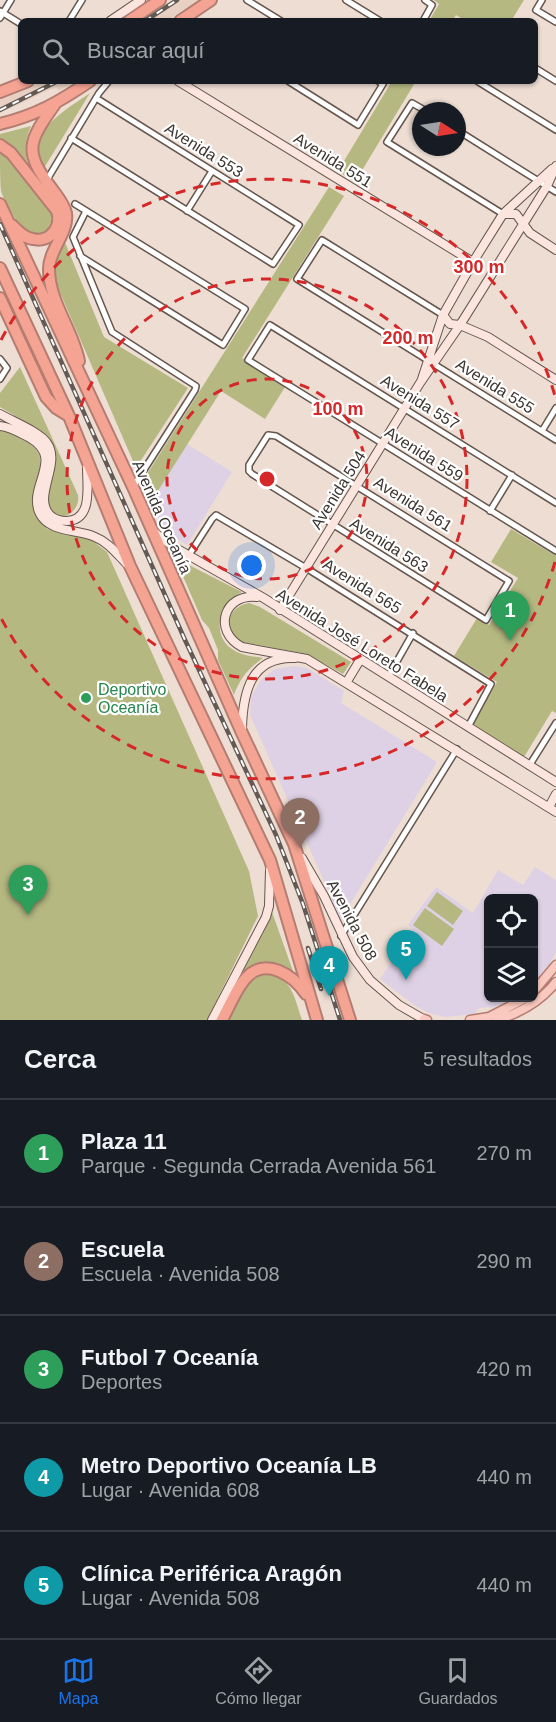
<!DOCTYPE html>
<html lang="es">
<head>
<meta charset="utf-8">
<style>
	body { margin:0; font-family:Arial,sans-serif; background:#20242c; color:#f1f3f6 }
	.controls { position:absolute; right:18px; bottom:18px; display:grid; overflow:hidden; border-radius:9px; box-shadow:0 2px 4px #0004 }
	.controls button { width:54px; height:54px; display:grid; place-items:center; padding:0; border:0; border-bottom:2px solid #363941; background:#171b24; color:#f1f3f6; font:30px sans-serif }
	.compass { position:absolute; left:412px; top:102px; width:54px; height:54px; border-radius:50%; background:#171b24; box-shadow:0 2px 4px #0004; rotate:102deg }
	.you { position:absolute; left:252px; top:566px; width:21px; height:21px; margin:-15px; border:4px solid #fff; border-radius:50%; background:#1a73e8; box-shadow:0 0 0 9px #1a73e833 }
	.badge { display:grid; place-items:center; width:39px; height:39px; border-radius:50%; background:#1a73e8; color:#fff; font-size:20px; font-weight:700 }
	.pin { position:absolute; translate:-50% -50px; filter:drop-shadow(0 2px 3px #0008) }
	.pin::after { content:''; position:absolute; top:32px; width:21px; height:18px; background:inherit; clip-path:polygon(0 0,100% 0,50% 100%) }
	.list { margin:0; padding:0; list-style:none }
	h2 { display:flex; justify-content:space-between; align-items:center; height:78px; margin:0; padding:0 24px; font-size:26px }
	h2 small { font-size:20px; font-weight:400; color:#9ea1a6 }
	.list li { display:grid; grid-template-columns:39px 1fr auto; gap:18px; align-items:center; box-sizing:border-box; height:108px; padding:0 24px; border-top:2px solid #363941 }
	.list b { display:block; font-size:22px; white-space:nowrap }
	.list p { margin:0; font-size:20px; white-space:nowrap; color:#9ea1a6 }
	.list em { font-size:20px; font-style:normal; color:#9ea1a6 }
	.icon { flex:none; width:33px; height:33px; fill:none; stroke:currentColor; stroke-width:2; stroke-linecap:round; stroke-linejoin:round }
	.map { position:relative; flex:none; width:556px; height:1020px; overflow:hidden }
	.search { position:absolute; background:#171b24; box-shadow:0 2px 4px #0004; left:18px; right:18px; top:18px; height:66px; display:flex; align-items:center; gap:15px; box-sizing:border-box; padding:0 21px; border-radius:9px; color:#9ea1a6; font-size:22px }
	.sheet { height:618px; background:#171b24 }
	nav { display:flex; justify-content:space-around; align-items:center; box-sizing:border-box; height:84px; border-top:2px solid #363941; background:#171b24; font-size:16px; color:#9ea1a6 }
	nav a { display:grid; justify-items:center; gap:3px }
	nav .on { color:#1a73e8 }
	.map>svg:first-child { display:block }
</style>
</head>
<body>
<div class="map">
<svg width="556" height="1020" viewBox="0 0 556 1020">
	<rect width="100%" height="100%" fill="#edddd3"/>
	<path fill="#e8d1c2" d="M171,0H199L166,21H139Z
		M44,81H74L59,91L56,87L0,113V99Z"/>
	<path fill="#ded1e5" d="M187,444L232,472L187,545L163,530L151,502Z
		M294,666L307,668L344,691L341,703L437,762L341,919L250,715L251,697L260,681L275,669Z
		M535,867L556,880V952L549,965L534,982V898H488V998H514L492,1008L487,1007L479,1008L475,1014L445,1017L429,1013L414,1005L380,979L413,929L408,925L436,887L473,913L498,870L523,885Z"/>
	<path fill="#b5b881" d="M434,0H524L511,21H466L456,15L452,21H429L439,4Z
		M392,81H416L355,182L338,171Z
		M90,93L44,168C23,132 66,110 90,93Z
		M31,126C24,142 24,154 30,169L9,144L0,138V134Z
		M0,150L50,211C56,228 40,243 25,231C19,227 3,199 1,191C0,180 0,162 0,150Z
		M329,187L344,196L242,358L285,387L265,419L221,391L151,502L142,482Z
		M64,240L104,337L188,388L136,468L55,281C52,265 57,254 64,240Z
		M20,367L78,495C81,513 58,525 49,509C45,501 47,494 49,486C51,477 56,463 55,454C52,433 17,418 0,407V393Z
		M0,430C10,432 18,437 26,441C57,457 27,488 36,514C38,519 44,525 47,529L89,538L107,552L249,871L258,916L207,1020H0Z
		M511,529L556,556V713L552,711L524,757L472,725L497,682L454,656L477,618L489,625L518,578L491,562Z
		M175,558L242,592C222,602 209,633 232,649C241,656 253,656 263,658C249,668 240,678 234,695L218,660V650L209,628L202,620Z
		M249,603L260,607L351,662L343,674L307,654L242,642C222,631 226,607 249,603Z
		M437,892L463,911L453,925L427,906Z
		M425,908L454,929L442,946L413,925Z
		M272,912L294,974L285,967L274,965L235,985L264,932Z
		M266,974C292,975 295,1000 302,1020H228C235,1002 246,979 266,974Z"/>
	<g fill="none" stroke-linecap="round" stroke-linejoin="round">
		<g stroke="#65574e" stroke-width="8">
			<path id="street" d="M247,0L281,21
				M346,0L380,21
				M542,0L536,10L556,22
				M0,11L21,24
				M0,18L11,0
				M69,21L82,0
				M423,21L432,5L425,0
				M535,68L556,81
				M288,81L358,125L383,84L378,81
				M477,81L556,130
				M426,111L412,103L387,142L503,214
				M457,130L556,192
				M71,138L273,264L299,225L96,98
				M48,178L99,93L109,81
				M75,204L245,309L223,345L80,256
				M86,211L73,237L112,332L196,386L195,390L133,487
				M187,211L212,171
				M443,315L322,240L297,279L556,440
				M0,359L7,368L0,379
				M542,431L556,408
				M268,435L276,436L509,581L486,620L252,474L249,471V465Z
				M556,503L270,325L248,360L556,551
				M490,511L512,475
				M189,555L212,519L216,515L306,568L491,684L468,727
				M388,677L413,633
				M529,766L556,723
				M341,936L457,749"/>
		</g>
		<g stroke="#65574e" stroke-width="10">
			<path id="secondary" d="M110,21L141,0
				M178,81L473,262
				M504,214H516L530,233L556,250
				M443,315L450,324L460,325L488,337L556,380
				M422,379L443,315L473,262L503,214L552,169
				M0,414C12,421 40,432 47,443C62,464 32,497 50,515C54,519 60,521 67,521C93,520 87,486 87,468
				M0,426C11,427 20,433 30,438C66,459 26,487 40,514C50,533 78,529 95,537C108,542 117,554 127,564
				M155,533L174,547L262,597L556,782
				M257,597C224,593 212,631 242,647L307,659L556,812
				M280,610L420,383L460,325L547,186L556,166
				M346,683L360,660
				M242,728C243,692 251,656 295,658
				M549,807L556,794
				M302,858L324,896L353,957L370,980L399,1005L425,1020
				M212,1020L266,917L269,906L270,870"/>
		</g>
		<g stroke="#b47d71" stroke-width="11">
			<path id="primary" d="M534,991L556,965
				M424,1019L427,1020
				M470,1020L489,1017L526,998
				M497,1020C520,1013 541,1001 556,982"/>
		</g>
		<g stroke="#b47d71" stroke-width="14">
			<path id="highway" d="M129,21L160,0
				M180,21L211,0
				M0,92L28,81
				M55,104C28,142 23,151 52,189C58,197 64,204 66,213C69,233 49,249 49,269C49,302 73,330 79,361
				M0,124C37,115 59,102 90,81
				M0,145L11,153L57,211C62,227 50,243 33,239C24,238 18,231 12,225
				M0,204L133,487L242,733L294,844L350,1020
				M0,268L69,416L130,566L270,860L317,1020
				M0,298L46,397L56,408L69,416
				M222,1020C229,1007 236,989 246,978C266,956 294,976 306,994"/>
		</g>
		<use href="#street" stroke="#fff" stroke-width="5"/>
		<use href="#secondary" stroke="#fce4df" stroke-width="8"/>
		<use href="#primary" stroke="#f9c8be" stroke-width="8"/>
		<use href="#highway" stroke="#f5a493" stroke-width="10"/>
		<g stroke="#635a55" stroke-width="4.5">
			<path id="rail" d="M145,21L177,0
				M0,110L58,81
				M0,224L185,640L276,835L303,904L340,1020
				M308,948L321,989"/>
		</g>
		<use href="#rail" stroke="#fff" stroke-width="2" stroke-dasharray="7" stroke-linecap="butt"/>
	</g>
	<g fill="none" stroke="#d62828" stroke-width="3" stroke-dasharray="10 8">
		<circle cx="267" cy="479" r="100"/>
		<circle cx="267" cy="479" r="200"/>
		<path d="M555 562A300 300 0 0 1 1 618M1 340A300 300 0 0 1 555 396"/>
	</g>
	<circle fill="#2e9e5b" stroke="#fff" stroke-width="2" cx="86" cy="698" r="6"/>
	<g text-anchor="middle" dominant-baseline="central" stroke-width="4.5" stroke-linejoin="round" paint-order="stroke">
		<g font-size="16" fill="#3c3531" stroke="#fff">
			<text transform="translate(204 150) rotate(32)">Avenida 553</text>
			<text transform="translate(333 160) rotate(32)">Avenida 551</text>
			<text transform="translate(495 386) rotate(32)">Avenida 555</text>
			<text transform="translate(420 402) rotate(32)">Avenida 557</text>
			<text transform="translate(424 454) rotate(32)">Avenida 559</text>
			<text transform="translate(338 490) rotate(-58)">Avenida 504</text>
			<text transform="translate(413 504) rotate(32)">Avenida 561</text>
			<text transform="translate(162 517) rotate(66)">Avenida Oceanía</text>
			<text transform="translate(389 545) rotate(32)">Avenida 563</text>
			<text transform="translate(362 586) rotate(32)">Avenida 565</text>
			<text transform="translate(362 645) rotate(32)">Avenida José Loreto Fabela</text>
			<text transform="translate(352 920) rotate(62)">Avenida 508</text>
		</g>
		<g font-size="16" fill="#27864d" stroke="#fff" text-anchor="start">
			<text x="98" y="689">Deportivo<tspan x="98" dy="18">Oceanía</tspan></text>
		</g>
	</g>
	<circle cx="267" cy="479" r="9" fill="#d62828" stroke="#fff" stroke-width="3"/>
	<g font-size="18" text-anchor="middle" font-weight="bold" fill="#d62828" stroke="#fff" stroke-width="4.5" stroke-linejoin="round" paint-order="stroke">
		<text x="479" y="273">300 m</text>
		<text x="408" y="344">200 m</text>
		<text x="338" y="415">100 m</text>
	</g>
</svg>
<div class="controls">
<button><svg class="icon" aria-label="locate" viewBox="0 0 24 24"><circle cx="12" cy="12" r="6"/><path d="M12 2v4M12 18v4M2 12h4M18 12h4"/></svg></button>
<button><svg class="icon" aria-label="layers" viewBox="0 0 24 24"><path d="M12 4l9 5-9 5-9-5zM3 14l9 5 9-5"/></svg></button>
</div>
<svg class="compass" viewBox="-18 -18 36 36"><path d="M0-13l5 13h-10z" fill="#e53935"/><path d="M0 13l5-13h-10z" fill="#9ea1a6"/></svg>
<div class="you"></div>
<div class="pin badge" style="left:510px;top:641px;background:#2e9e5b">1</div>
<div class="pin badge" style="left:300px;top:848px;background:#8d6e63">2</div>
<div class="pin badge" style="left:28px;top:915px;background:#2e9e5b">3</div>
<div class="pin badge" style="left:329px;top:996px;background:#0f9aa8">4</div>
<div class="pin badge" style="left:406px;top:980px;background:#0f9aa8">5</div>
<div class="search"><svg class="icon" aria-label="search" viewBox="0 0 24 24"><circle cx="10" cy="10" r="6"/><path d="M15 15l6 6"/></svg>Buscar aquí</div>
</div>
<section class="sheet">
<h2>Cerca<small>5 resultados</small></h2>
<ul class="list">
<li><span class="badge" style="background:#2e9e5b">1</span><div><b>Plaza 11</b><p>Parque · Segunda Cerrada Avenida 561</p></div><em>270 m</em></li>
<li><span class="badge" style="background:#8d6e63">2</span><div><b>Escuela</b><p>Escuela · Avenida 508</p></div><em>290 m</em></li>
<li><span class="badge" style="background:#2e9e5b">3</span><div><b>Futbol 7 Oceanía</b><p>Deportes</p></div><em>420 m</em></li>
<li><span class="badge" style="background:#0f9aa8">4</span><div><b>Metro Deportivo Oceanía LB</b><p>Lugar · Avenida 608</p></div><em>440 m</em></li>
<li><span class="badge" style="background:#0f9aa8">5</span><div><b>Clínica Periférica Aragón</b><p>Lugar · Avenida 508</p></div><em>440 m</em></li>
</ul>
</section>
<nav>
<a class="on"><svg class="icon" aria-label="map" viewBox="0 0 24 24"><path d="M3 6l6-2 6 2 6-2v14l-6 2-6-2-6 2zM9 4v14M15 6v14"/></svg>Mapa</a>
<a><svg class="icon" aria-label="directions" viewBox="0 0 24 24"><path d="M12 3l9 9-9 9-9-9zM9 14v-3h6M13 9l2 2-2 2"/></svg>Cómo llegar</a>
<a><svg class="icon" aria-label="saved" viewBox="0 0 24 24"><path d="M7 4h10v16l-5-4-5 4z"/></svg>Guardados</a>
</nav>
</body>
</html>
